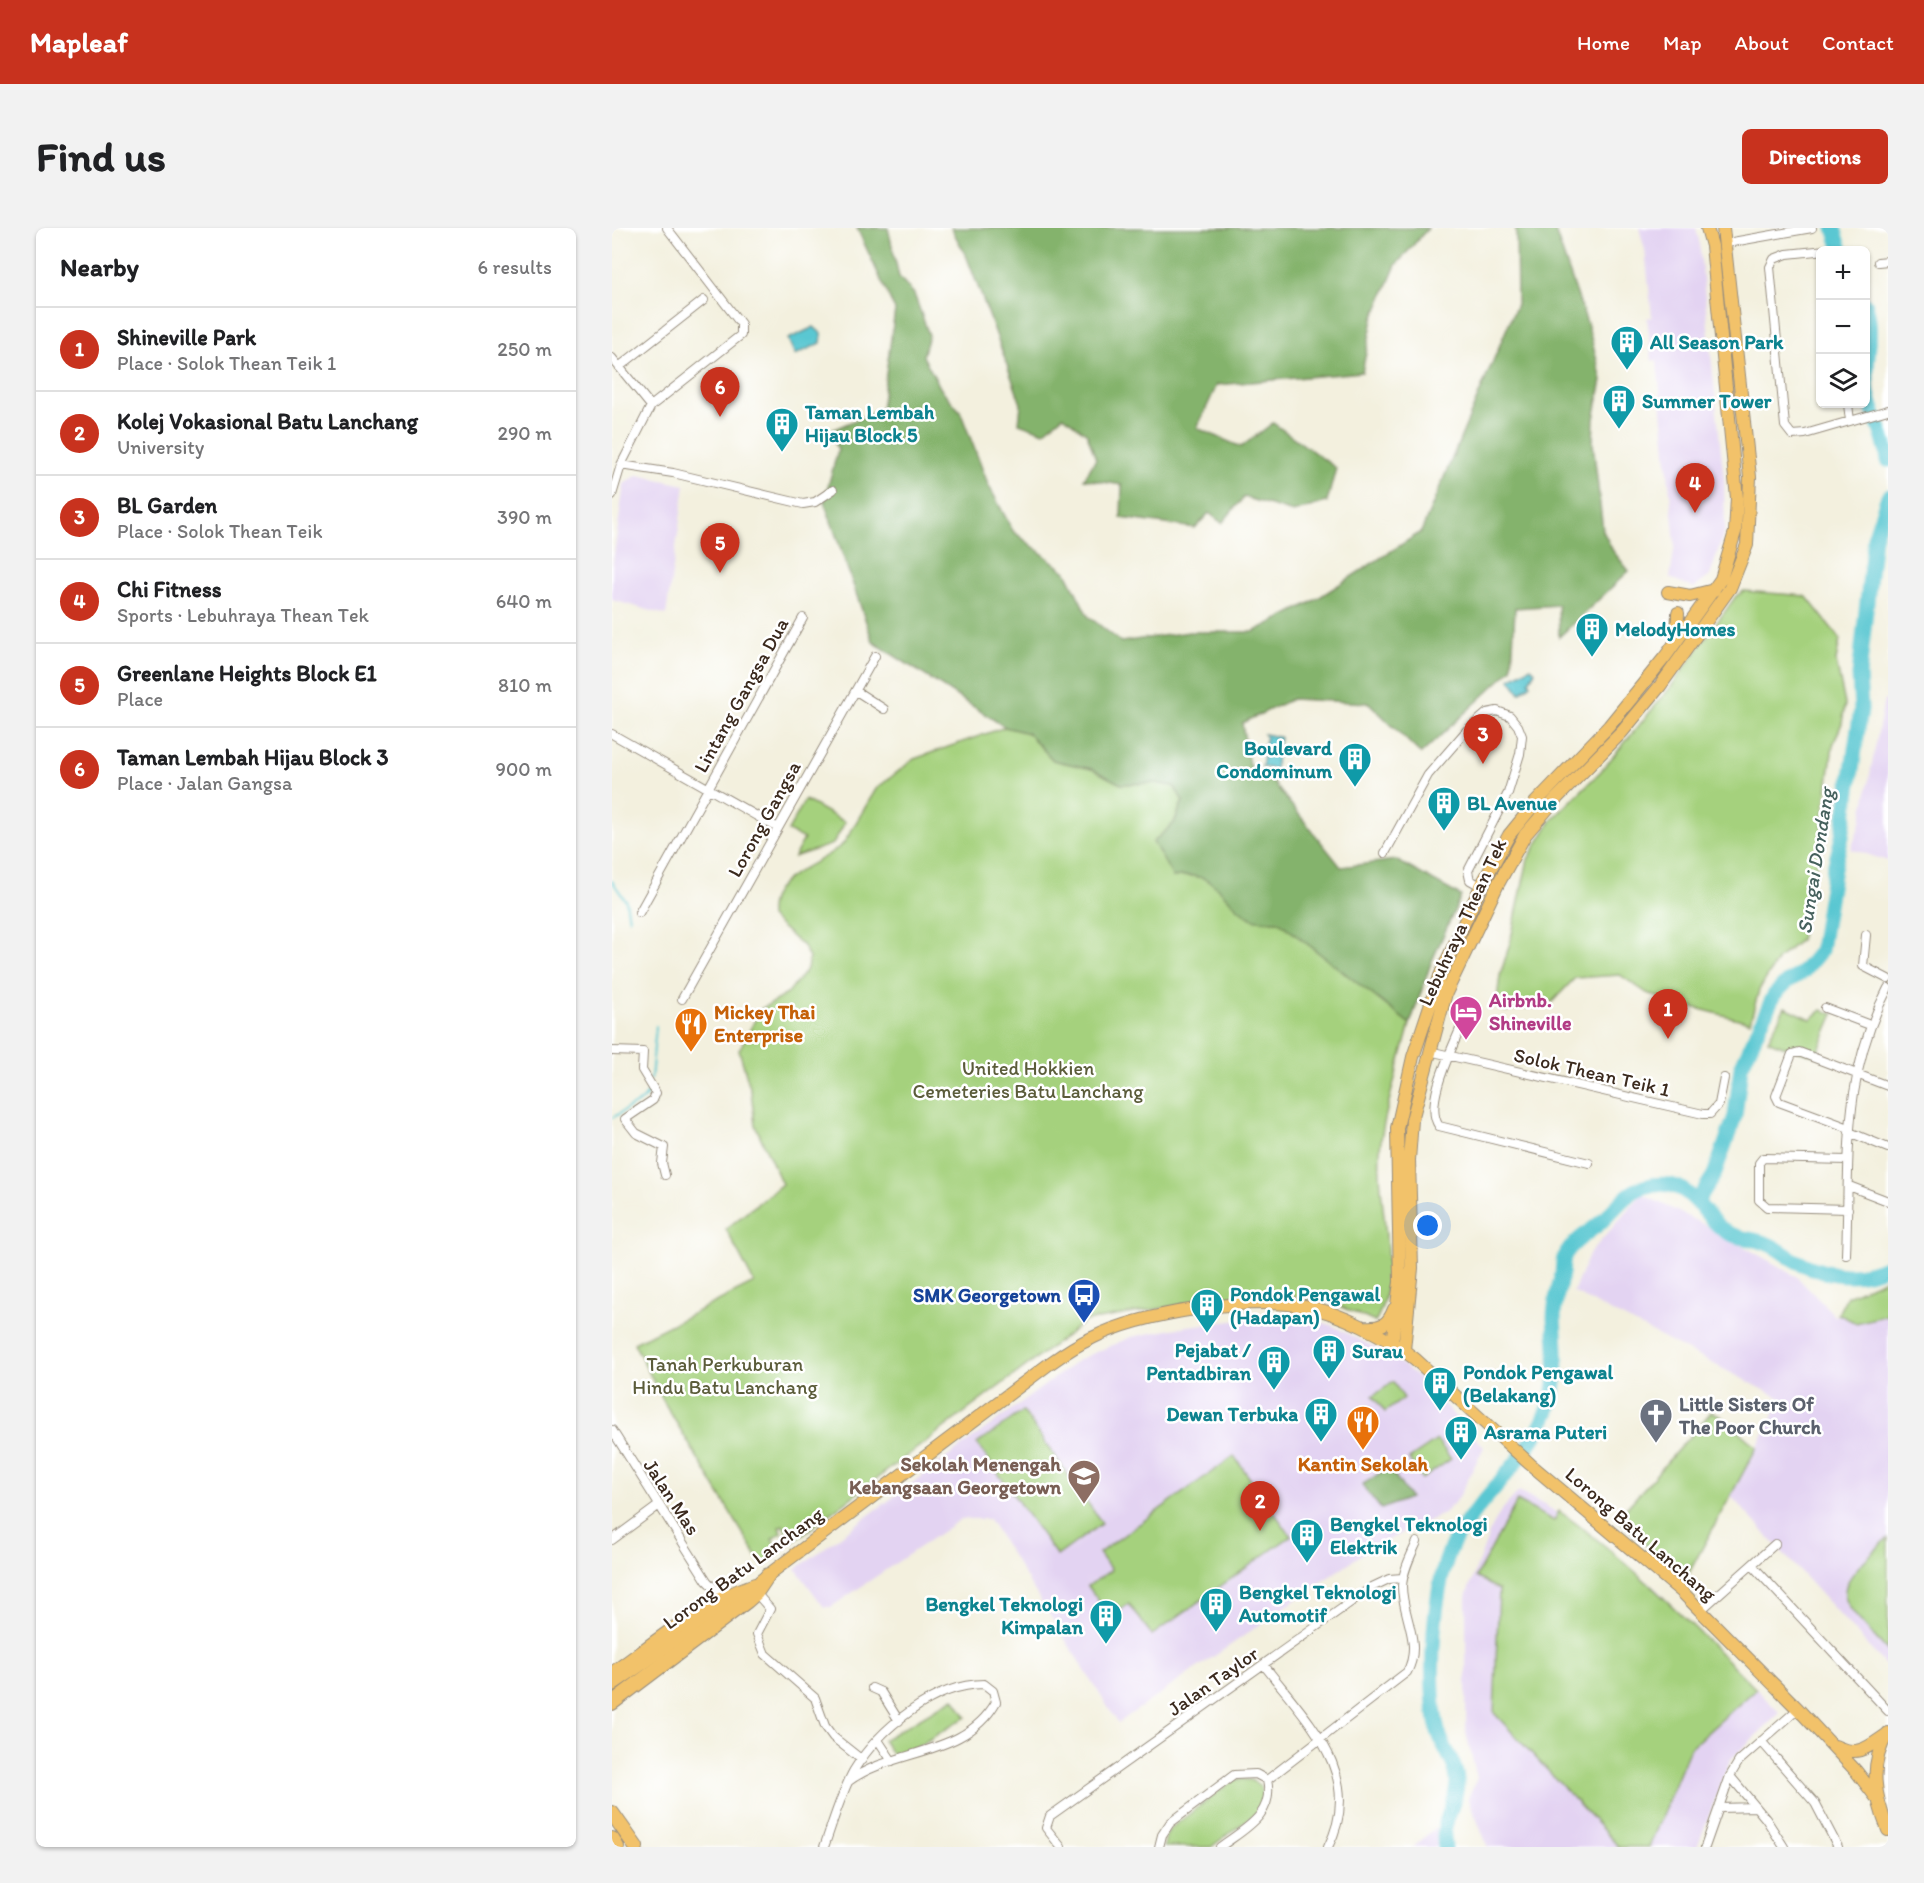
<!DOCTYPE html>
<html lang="en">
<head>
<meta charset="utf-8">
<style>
	body { margin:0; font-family:Itim,sans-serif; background:#f2f2f2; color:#202124 }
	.controls { position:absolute; right:18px; top:18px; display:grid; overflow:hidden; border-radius:9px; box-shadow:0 2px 4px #0004 }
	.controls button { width:54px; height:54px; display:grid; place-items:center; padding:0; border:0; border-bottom:2px solid #e0e0e0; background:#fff; color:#202124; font:30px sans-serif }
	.you { position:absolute; left:816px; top:998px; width:21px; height:21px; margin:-15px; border:4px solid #fff; border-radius:50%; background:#1a73e8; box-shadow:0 0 0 9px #1a73e833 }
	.badge { display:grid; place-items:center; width:39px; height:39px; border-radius:50%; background:#c8321e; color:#fff; font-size:20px; font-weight:700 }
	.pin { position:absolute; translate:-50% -50px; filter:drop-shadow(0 2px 3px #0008) }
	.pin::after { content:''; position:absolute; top:32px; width:21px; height:18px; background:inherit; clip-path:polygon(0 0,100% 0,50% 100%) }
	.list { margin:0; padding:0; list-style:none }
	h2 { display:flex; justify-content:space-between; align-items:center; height:78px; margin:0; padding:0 24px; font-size:26px }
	h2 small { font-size:20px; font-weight:400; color:#757577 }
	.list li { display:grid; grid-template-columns:39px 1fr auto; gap:18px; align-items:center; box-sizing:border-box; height:84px; padding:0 24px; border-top:2px solid #e0e0e0 }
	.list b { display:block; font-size:22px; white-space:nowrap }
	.list p { margin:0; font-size:20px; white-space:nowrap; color:#757577 }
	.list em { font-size:20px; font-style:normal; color:#757577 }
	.icon { flex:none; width:33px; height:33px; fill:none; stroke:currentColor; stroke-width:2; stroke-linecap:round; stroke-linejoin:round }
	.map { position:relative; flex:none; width:1276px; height:1619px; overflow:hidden; border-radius:9px }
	header { display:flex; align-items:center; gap:36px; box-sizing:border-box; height:84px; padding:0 30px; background:#c8321e; color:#fff }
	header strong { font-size:28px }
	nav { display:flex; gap:33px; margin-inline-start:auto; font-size:21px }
	.intro { display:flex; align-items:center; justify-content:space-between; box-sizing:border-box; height:144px; padding:0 36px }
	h1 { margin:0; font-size:42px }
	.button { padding:15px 27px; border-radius:9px; background:#c8321e; color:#fff; font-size:21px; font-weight:700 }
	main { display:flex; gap:36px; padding:0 36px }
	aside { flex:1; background:#fff; border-radius:9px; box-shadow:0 2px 4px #0004 }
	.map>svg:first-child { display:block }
</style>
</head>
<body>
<header>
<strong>Mapleaf</strong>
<nav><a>Home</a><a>Map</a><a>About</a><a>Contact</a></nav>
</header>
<div class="intro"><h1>Find us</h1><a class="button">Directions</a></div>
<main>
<aside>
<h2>Nearby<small>6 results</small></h2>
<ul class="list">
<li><span class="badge">1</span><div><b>Shineville Park</b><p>Place · Solok Thean Teik 1</p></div><em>250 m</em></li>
<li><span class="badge">2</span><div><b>Kolej Vokasional Batu Lanchang</b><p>University</p></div><em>290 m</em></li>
<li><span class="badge">3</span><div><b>BL Garden</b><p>Place · Solok Thean Teik</p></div><em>390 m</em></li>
<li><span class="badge">4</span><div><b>Chi Fitness</b><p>Sports · Lebuhraya Thean Tek</p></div><em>640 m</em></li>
<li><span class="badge">5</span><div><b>Greenlane Heights Block E1</b><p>Place</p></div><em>810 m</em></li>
<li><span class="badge">6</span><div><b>Taman Lembah Hijau Block 3</b><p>Place · Jalan Gangsa</p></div><em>900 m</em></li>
</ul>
</aside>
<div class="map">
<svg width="1276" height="1619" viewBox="0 0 1276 1619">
	<rect width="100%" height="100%" fill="#fff"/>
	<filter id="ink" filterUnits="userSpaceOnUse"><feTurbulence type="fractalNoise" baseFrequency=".0167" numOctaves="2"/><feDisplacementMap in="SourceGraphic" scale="12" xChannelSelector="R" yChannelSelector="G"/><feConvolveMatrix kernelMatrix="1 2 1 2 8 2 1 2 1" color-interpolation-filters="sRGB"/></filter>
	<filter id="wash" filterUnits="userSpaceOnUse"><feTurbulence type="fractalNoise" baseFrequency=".008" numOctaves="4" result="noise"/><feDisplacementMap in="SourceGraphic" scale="24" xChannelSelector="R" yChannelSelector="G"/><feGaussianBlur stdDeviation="1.35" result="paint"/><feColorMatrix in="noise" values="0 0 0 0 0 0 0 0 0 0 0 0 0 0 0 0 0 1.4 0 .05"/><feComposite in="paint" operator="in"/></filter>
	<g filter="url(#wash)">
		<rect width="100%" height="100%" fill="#f3f0de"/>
		<path fill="#e3d3f2" d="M1027,0H1084L1087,13L1112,251L1113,301L1098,348L1082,360L1058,350L1063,316L1045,132L1040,133L1035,90L1040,89L1033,22Z
			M26,247L73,257L54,387L0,372V340L12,256Z
			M1272,472L1276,473V633L1239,621L1249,594Z
			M1030,966L1101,1001L1184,1048L1224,1089L1235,1068L1276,1050V1440L1119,1268L1170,1171L961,1064L978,1025Z
			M674,1087L719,1097L777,1127L804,1147L872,1219L846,1271L831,1286L757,1321L506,1495L377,1291H349L219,1379H212L184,1341L468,1131L519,1109L576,1098Z
			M907,1263L964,1295L1041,1358L1168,1485L1118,1532L1085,1619H876L856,1570L865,1550L854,1505V1368L878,1303L889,1283Z
			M824,1599L825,1619H801Z"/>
		<path fill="#a5d17d" stroke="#707e4e" stroke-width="1.5" d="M1132,363L1194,368L1228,411L1224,433L1233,476L1230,495L1221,517L1207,624L1188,712L1166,731L1147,762L1138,794L1053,772L1035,765L1008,747L963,750L938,776L894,783L884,779L888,748L898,715L916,631L939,593L989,543L1058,460L1124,368Z
			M393,499L416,505L441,532L480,541L509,556L543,555L562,558L571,572L562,595L561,649C608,641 606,671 639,689C646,693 658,692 666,693L798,796C788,834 775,873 769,912C761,968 792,1044 763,1094L709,1070L641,1065L474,1093L179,1315L171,1297L167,1299L170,1305L160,1311L168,1323L150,1337L53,1176L22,1115L142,1055L114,1001L170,956L143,897L139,863L127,822L149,781L175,766L195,741L197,730L192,719L158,689C154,646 207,639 232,615L264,561L302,531Z
			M193,572L233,594L221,616L182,629L192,611L176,603Z
			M1173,779L1199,791L1210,782L1222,786L1204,828C1187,822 1172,820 1156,812Z
			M1276,1050V1087L1244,1095L1226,1086L1235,1068Z
			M781,1154L792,1170L773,1184L761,1168Z
			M411,1183L490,1295L445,1328L365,1216Z
			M1100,1183C1117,1192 1129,1207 1145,1219L1073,1352L1005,1291Z
			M825,1212L839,1231L810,1251L797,1231Z
			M622,1228L679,1308L540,1407L517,1376L498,1389L476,1358L499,1342L487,1325Z
			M905,1273L942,1293L947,1283C1020,1334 1082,1399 1144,1461L1078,1520L1037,1619H1007L882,1485L887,1362L864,1349Z
			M1276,1310V1423C1222,1365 1215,1367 1276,1310Z
			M342,1470L354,1489L290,1528L282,1529L271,1512Z
			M626,1551L639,1552L649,1559L651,1571L646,1584L599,1619H552L554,1607L559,1600L619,1554Z"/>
		<path fill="#84b36c" stroke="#606e45" stroke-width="1.5" d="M245,0H276L287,49L302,66L317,107L311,128L329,161L348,183L376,256L401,303L454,344L476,388L509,414L577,404H641L700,374L809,304L905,76L904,0H942L976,98L990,152L982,191L981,215L991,303L1001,323L1017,343L947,409L946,377L903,380L900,441L809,526L757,475L680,471L630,495L637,537L661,554L729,639L784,632L849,668L819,735L798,796L666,693C658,692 646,694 639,690C606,671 608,641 561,649L541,614L562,595L571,573L562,558L543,555L509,556L480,541L441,532L416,505L393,499L261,414L212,273L226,222L218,203L269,181L283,82Z
			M339,0H816L784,37L761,91L750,144L605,157L585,200L629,219L661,195L724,240L715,274L681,284L632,269L610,295L597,285L583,300L509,290L510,257L472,251L484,231L475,206L451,188L432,204L407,195L409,176L381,98L354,27Z
			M777,1239L798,1270L769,1281L750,1257Z"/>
		<path fill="#5ac7d2" stroke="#4a7878" stroke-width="1.5" d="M202,99L210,106L209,115L183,127L176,111Z
			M919,439L923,443L917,453L919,456L908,465L898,451Z
			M652,506L668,509L663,541L650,539L654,511Z"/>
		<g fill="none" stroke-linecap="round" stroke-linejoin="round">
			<path stroke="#5ac7d2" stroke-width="2" d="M0,653L14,673L17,691
				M39,851L44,798
				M0,890L32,871L38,860"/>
			<path stroke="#5ac7d2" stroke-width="15" d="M1222,0L1229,22
				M1254,77C1263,108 1251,137 1256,165C1261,188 1273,207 1276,232
				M1086,972L1102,947L1123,888L1129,839L1162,767L1175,754L1191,744L1209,722L1222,640L1230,609L1249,481L1247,447L1262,310L1276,268
				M833,1619C828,1593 844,1579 845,1555C846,1538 831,1520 826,1503C815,1459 820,1347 845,1308C873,1264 918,1230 937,1180C948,1150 944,1121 942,1090C942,1074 947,1060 950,1045C951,1038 950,1031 954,1025C963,1012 976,1005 988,995C1004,981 1014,963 1035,958C1078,948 1086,982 1110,1001C1124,1012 1142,1009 1158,1017C1167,1021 1175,1028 1184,1033C1214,1048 1245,1053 1276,1038"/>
		</g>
	</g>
	<g filter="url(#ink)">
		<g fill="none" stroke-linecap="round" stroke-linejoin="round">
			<g stroke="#978d7e" stroke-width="10">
				<path id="street" d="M1115,15L1200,0
					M1214,22L1175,26L1162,31L1158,39L1173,198L1180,207L1193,206L1276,182
					M1266,34L1276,33
					M0,130L39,178
					M7,139L92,72
					M1236,176L1238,193
					M9,237L61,245L191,276L203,274L221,262
					M0,267L9,237L39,178L129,107V96L55,0
					M244,463L272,481
					M0,506L166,600
					M773,625L816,547L855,502L875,485L885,483L898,488L906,498L910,508L908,526L896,565L856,643L858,652L869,658
					M27,685L191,390
					M1254,707L1251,738L1276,751
					M70,771L263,428
					M1213,780L1258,797
					M853,789C844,814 810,875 827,898L977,935
					M0,823L31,824L30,842L44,865L41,872L13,891L24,905L52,919L50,935L53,947
					M817,823L1091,886H1098L1107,876L1112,850
					M1237,900L1167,874L1164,868L1180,826L1187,824L1276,858
					M1237,904L1276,920
					M1237,958L1276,973
					M1236,981L1155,979L1147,972V935L1151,930L1236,932
					M1234,1027C1238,930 1229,849 1276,760
					M0,1202L95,1353L105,1363L118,1365
					M0,1312L46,1278
					M1140,1337L1276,1483
					M144,1365L158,1381L145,1406L153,1426L203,1470L213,1498L221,1509L250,1532
					M1089,1382L1163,1316
					M652,1437C694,1492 754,1546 716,1619
					M260,1460L269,1464L287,1493
					M266,1512L280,1533
					M1149,1513L1203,1575L1226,1619
					M1118,1548L1154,1591L1172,1619
					M655,1552L795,1444C811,1415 790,1388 790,1358C791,1343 799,1327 805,1314
					M1108,1580L1144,1579
					M212,1619C221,1594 229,1565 242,1542C267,1501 322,1456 372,1456L381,1463L384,1474C353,1529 282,1520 237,1553
					M449,1619L434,1600L438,1588L760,1359L777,1351L791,1350
					M547,1619L550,1607L558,1595L622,1547L644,1546L655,1552
					M608,1619C632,1601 663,1587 655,1552
					M1093,1619L1118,1548L1127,1533L1186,1481"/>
			</g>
			<g stroke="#978d7e" stroke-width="14">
				<path id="primary" d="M1056,364L1078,368L1102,362
					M1065,410L1066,385
					M752,1099C769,1100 776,1097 782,1081
					M780,1115L788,1054L785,900L801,829L828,748L869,658L897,607L924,574L997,498L1053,429L1109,351L1123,304L1125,270L1100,18L1095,0
					M792,1122L800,1040L797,932L800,892L834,765L886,656L913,607L943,572L1010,504L1048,458L1118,360L1135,317L1138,249L1111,0
					M148,1353L437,1136C451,1126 464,1117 480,1110C530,1085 636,1068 692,1078C726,1084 776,1109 803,1131L918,1236L1070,1364L1186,1481L1244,1543L1264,1569
					M0,1457L132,1365
					M1276,1505C1256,1537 1263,1569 1276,1602
					M1223,1518C1246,1529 1255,1520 1274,1507"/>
			</g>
			<g stroke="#978d7e" stroke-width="16">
				<path id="highway" d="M0,1446C45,1414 90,1375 143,1357
					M0,1475L135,1373L144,1365L156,1347
					M0,1585L24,1619
					M0,1611L5,1619"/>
			</g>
			<use href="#street" stroke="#fff" stroke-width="8"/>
			<use href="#primary" stroke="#f2c26a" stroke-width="12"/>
			<use href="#highway" stroke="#f2c26a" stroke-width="14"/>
		</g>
	</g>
	<defs>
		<g id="building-pin" transform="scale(1.725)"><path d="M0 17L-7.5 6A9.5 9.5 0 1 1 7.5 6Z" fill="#0f9aa8" stroke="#fff"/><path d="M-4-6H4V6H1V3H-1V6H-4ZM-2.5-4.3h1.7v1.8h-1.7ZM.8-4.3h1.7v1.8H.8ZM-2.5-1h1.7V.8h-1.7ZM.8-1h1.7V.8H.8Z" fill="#fff"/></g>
		<g id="hotel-pin" transform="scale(1.725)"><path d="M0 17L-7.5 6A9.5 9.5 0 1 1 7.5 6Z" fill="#d1479c" stroke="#fff"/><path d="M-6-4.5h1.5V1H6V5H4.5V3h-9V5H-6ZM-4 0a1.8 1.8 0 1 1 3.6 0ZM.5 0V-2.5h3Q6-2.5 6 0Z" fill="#fff"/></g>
		<g id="restaurant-pin" transform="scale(1.725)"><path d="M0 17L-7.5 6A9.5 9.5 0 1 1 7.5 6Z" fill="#e8710a" stroke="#fff"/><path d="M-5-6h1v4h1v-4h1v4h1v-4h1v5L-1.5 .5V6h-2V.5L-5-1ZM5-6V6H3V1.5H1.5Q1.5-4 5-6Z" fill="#fff"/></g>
		<g id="bus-pin" transform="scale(1.725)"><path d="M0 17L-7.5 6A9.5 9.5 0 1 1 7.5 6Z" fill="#1a4fb4" stroke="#fff"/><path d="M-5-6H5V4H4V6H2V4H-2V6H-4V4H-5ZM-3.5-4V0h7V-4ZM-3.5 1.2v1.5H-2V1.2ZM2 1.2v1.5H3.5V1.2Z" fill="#fff"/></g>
		<g id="church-pin" transform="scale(1.725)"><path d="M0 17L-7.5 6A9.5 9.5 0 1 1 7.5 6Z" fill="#6b7280" stroke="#fff"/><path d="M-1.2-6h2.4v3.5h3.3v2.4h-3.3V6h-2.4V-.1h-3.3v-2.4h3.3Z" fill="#fff"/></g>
		<g id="school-pin" transform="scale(1.725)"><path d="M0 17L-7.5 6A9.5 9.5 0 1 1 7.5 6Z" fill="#8d6e63" stroke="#fff"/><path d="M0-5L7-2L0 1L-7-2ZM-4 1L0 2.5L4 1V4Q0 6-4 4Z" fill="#fff"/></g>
	</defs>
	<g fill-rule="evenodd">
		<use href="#building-pin" x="1015" y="114"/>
		<use href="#building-pin" x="1007" y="173"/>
		<use href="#building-pin" x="170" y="196"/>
		<use href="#building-pin" x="980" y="401"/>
		<use href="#building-pin" x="743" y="531"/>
		<use href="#building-pin" x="832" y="575"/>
		<use href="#hotel-pin" x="854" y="784"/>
		<use href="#restaurant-pin" x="79" y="796"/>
		<use href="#bus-pin" x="472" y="1067"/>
		<use href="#building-pin" x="595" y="1077"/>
		<use href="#building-pin" x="717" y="1123"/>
		<use href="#building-pin" x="662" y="1134"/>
		<use href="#building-pin" x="828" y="1155"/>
		<use href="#building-pin" x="709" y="1186"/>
		<use href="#church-pin" x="1044" y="1187"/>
		<use href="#restaurant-pin" x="751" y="1194"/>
		<use href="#building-pin" x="849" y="1204"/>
		<use href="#school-pin" x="472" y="1248"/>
		<use href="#building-pin" x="695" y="1307"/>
		<use href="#building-pin" x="604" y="1376"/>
		<use href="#building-pin" x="494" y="1388"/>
	</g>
	<g text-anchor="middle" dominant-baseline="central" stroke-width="5" stroke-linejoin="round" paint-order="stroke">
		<g font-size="20" font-weight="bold" fill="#0d838f" stroke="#fff" text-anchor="start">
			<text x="1038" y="114">All Season Park</text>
			<text x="1030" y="173">Summer Tower</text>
			<text x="193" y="184">Taman Lembah<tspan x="193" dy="23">Hijau Block 5</tspan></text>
			<text x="1003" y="401">MelodyHomes</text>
			<text x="720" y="520" text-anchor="end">Boulevard<tspan x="720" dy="23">Condominum</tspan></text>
			<text x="855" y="575">BL Avenue</text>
			<text x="618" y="1066">Pondok Pengawal<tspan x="618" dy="23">(Hadapan)</tspan></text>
			<text x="639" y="1122" text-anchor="end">Pejabat /<tspan x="639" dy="23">Pentadbiran</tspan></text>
			<text x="740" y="1123">Surau</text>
			<text x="851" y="1144">Pondok Pengawal<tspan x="851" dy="23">(Belakang)</tspan></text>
			<text x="686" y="1186" text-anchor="end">Dewan Terbuka</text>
			<text x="872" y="1204">Asrama Puteri</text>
			<text x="718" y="1296">Bengkel Teknologi<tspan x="718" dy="23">Elektrik</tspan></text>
			<text x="627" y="1364">Bengkel Teknologi<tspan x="627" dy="23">Automotif</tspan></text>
			<text x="471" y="1376" text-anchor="end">Bengkel Teknologi<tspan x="471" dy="23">Kimpalan</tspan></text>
		</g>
		<g font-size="20" fill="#3b2a1e" stroke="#fff">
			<text transform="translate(129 467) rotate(-61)">Lintang Gangsa Dua</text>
			<text transform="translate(152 591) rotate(-61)">Lorong Gangsa</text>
			<text transform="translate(850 694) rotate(-65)">Lebuhraya Thean Tek</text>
			<text transform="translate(980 844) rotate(13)">Solok Thean Teik 1</text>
			<text transform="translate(60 1269) rotate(57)">Jalan Mas</text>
			<text transform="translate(1029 1306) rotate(41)">Lorong Batu Lanchang</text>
			<text transform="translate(131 1340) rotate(-36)">Lorong Batu Lanchang</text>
			<text transform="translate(601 1453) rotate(-35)">Jalan Taylor</text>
		</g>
		<g font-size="20" font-weight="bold" fill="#b23c85" stroke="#fff" text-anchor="start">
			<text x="877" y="772">Airbnb.<tspan x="877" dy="23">Shineville</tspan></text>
		</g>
		<g font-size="20" font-weight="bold" fill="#c56008" stroke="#fff" text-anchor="start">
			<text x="102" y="784">Mickey Thai<tspan x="102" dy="23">Enterprise</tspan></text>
			<text x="751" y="1236" text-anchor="middle">Kantin Sekolah</text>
		</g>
		<g font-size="20" fill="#5b5c3a" stroke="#fff">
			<text x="416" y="840">United Hokkien<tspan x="416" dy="23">Cemeteries Batu Lanchang</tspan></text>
			<text x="113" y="1136">Tanah Perkuburan<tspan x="113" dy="23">Hindu Batu Lanchang</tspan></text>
		</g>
		<g font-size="20" font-weight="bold" fill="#164399" stroke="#fff" text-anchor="end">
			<text x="449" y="1067">SMK Georgetown</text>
		</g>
		<g font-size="20" font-weight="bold" fill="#5b616d" stroke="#fff" text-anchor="start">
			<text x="1067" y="1176">Little Sisters Of<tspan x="1067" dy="23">The Poor Church</tspan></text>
		</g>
		<g font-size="20" font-weight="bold" fill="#785e54" stroke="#fff" text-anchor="end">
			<text x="449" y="1236">Sekolah Menengah<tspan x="449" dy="23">Kebangsaan Georgetown</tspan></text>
		</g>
		<g font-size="21" font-style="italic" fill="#46615d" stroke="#fff">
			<text transform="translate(1203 633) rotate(-81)">Sungai Dondang</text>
		</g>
	</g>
</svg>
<div class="controls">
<button>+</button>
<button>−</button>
<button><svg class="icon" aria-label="layers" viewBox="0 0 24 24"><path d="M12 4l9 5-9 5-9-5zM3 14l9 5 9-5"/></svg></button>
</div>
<div class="you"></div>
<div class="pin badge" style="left:1056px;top:811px">1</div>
<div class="pin badge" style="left:648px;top:1303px">2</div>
<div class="pin badge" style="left:871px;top:536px">3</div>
<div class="pin badge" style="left:1083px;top:285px">4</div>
<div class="pin badge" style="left:108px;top:345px">5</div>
<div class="pin badge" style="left:108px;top:189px">6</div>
</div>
</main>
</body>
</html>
